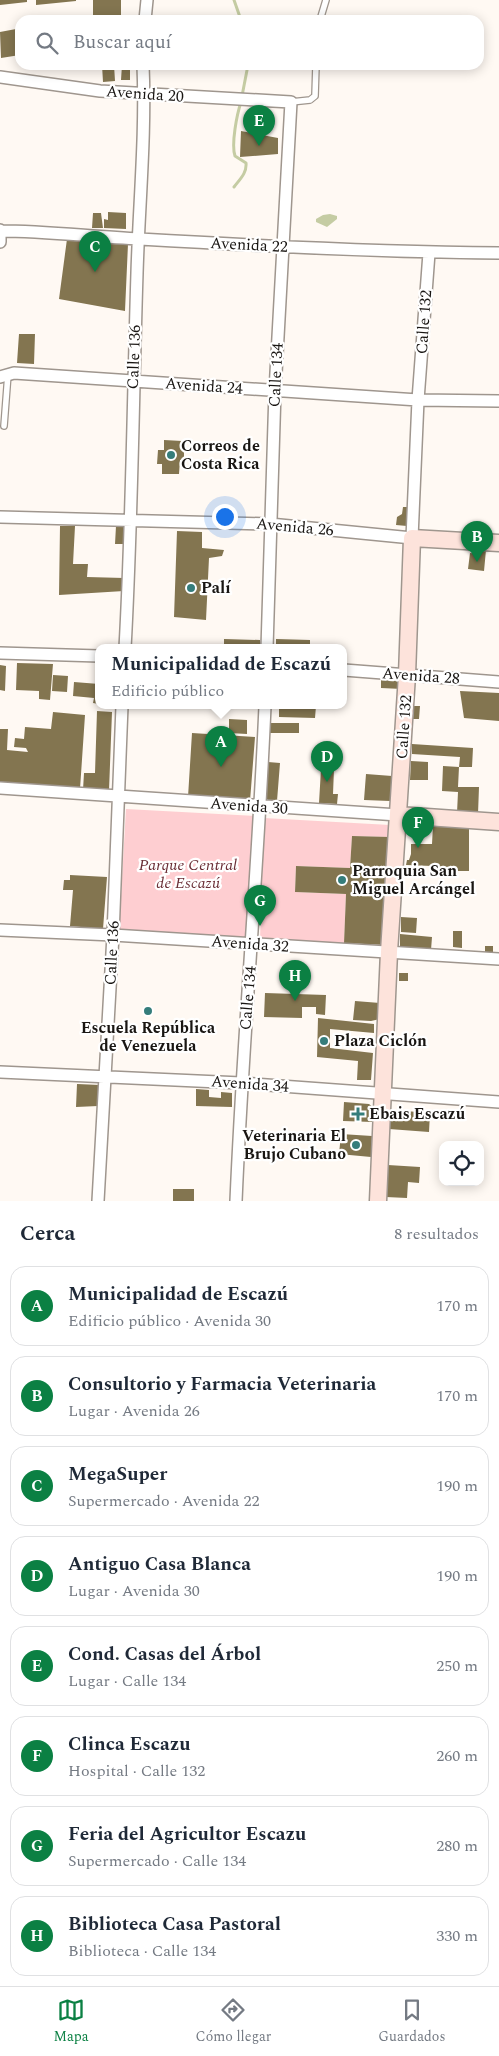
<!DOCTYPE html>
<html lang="es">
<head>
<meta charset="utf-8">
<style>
	body { margin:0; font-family:Spectral,serif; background:#f6f6f7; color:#1f2937 }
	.controls { position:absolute; right:15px; bottom:15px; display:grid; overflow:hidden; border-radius:10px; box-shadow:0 2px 12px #0003 }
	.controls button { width:45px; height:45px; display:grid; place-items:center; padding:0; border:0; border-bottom:1px solid #e0e1e3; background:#fff; color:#1f2937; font:25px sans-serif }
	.you { position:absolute; left:224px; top:516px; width:18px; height:18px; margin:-12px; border:4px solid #fff; border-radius:50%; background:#1a73e8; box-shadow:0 0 0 8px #1a73e833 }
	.badge { display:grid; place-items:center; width:32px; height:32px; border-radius:50%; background:#0b8043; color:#fff; font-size:16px; font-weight:700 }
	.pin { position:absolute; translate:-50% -41px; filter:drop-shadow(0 1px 2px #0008) }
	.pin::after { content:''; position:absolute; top:26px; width:18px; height:15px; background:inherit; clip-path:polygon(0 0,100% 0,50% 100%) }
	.popup { position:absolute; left:95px; top:644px; width:252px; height:65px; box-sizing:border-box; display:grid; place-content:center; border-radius:10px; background:#fff; filter:drop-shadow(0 1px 4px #0005); font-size:16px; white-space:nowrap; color:#747a83 }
	.popup b { font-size:19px; color:#1f2937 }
	.popup::after { content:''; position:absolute; left:50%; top:100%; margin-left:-10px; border:10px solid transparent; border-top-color:#fff }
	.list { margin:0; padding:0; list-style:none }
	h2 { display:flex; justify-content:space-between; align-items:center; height:65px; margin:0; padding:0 20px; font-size:21px }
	h2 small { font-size:16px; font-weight:400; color:#747a83 }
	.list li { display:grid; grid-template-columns:32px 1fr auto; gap:15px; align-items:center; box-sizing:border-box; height:80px; margin:0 10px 10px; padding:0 10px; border:1px solid #e0e1e3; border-radius:15px }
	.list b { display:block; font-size:19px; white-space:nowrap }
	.list p { margin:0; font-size:16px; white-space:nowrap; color:#747a83 }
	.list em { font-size:16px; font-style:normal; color:#747a83 }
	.icon { flex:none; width:28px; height:28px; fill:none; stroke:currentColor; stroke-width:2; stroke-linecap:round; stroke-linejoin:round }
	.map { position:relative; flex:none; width:499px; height:1201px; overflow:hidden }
	.search { position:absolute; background:#fff; box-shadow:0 2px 12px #0003; left:15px; right:15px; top:15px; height:55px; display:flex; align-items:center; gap:12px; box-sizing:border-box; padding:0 18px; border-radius:15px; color:#747a83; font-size:19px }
	.sheet { height:785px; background:#fff }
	nav { display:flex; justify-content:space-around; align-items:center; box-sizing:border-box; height:70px; border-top:1px solid #e0e1e3; background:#fff; font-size:14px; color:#747a83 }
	nav a { display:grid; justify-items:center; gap:2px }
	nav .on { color:#0b8043 }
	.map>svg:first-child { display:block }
</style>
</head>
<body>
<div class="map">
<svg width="499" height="1201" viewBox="0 0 499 1201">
	<rect width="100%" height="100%" fill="#fff9f3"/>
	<path fill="#feced1" d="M126,809L258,816L251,939L119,931Z
		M264,818L390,825L391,837L352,836L350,868L296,866L295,892L346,894L344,943L260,940Z"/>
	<path fill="#c5cca3" d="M330,214L337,216V219L327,227L316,222V219L323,215Z"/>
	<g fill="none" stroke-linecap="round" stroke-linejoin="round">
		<path stroke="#c5cca3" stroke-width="3" d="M234,0L241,20
			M242,96L248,65
			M234,187C240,179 247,173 246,163L235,156C231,144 237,114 241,102"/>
	</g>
	<path fill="#837550" d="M0,0H27V2L0,5Z
		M36,0H76V1L36,5Z
		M93,0H121V20H100V15H93Z
		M16,29V34L20,33V55L1,58L0,32Z
		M102,65H114L115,81L103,82Z
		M122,65H130V80H121Z
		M241,131L278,138V154L240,157Z
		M108,212L126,213V229L104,228V219L108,220Z
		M93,213H101L103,228H92Z
		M67,239L128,244L125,311L59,299Z
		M19,334H35L34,364L17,363Z
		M164,440L182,441L181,448H184V460H180L179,474H162V464H157L158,450H164Z
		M403,507H410L409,524L407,526L396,525L397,517L402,514Z
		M60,526H75L73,564H88L87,577L124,578V591L59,595Z
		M116,526H125V544H115Z
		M177,531L202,532V548L224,550L222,556L209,558L206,620L174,617Z
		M480,549L486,550L484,571L468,569L470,553L480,554Z
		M224,639L260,640V648H224Z
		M276,639L310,640V648H276Z
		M17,663L53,664L50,700L39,699V691L16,690Z
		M0,665L6,666L5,691L0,690Z
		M53,675L68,676L67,692L52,691Z
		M381,678L402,679V689L381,688Z
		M74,682L99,684V704L93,703L94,698L73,696Z
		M460,691L499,693V721L464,718Z
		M279,706H316L315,718L279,717Z
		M414,706H420L419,719H413Z
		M97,711L112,712L109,791L83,790L84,773H95Z
		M53,712L85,715L80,789L0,785V729H8L7,750L28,752L26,748L14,747L15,738L24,739L25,727L51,729Z
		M229,719L247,720V734L229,733Z
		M270,723H299V733H270Z
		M192,733L255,737L250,801L188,797Z
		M412,744L473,748L472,767H459L460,757L412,754Z
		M411,761L428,762V780H410Z
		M268,762L280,763L277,801L268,800L266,798Z
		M443,766L459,767L458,787H479L478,814L457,813L458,792L442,791Z
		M321,769H334L333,794H338L337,804L319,803Z
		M366,774L392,776L390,801L364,800Z
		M433,825H469V871H435L432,866L406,865L407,860H409L411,854V844H432Z
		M352,836L391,837L385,945L344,943L346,894L295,892L296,866L350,868Z
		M70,875L107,877L103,929L70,926L73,890H63L64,880H70Z
		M401,917L417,918L416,933L401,932Z
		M453,931H462V948L453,947Z
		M400,934L432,937L431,950L403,948L400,946Z
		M485,946H493V955H485Z
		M399,973H408V981H399Z
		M265,993L326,995L325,1015L316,1014V1007H302V1018L264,1017Z
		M355,1001L380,1003V1019L371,1021L353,1020Z
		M318,1018L374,1024V1033L330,1029V1048L373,1053L371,1080H357L358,1061L317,1057Z
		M77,1084L100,1085L98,1106L76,1107Z
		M196,1089L209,1090V1097L221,1098V1092L232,1093V1107L196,1106Z
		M344,1102L369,1104L374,1108L373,1122L343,1121Z
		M393,1110L430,1113L429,1132L389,1129L390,1113Z
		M341,1134L372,1136L371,1157L339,1154Z
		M388,1165L420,1167L419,1183L408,1182L407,1198L386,1197Z
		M173,1189H194V1201H173Z"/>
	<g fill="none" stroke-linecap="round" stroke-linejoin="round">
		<g stroke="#9f968e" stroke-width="8">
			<path id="lane" d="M320,20L326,0
				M291,102L310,100L315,96L316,65
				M4,426L8,374"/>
		</g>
		<g stroke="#9f968e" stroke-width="14">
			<path id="street" d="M145,20L147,0
				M0,77L100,91L291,102L275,391L267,648
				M0,230V242
				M0,231C47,231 93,237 140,239C259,246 379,252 499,253
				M0,377L14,373L418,400L499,401
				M0,517L270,524L412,538L418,400L429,253
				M125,648C132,524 133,398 137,273C139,204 146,134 143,65
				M0,653L99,656
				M344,670L499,682
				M0,788L398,815
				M0,930L113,935L499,959
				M0,1072L241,1083L499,1102
				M98,1201L113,935L122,706
				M236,1201C243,1036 258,871 265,706"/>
		</g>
		<g stroke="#9f968e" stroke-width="19">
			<path id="secondary" d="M398,815L499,822
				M378,1201L389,952L407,675L412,538L499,543"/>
		</g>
		<use href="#lane" stroke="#fff" stroke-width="5.5"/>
		<use href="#street" stroke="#fff" stroke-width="11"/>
		<use href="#secondary" stroke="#fde3db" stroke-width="16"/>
	</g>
	<g fill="#357d7b" stroke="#fff" stroke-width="2">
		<circle cx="171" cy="455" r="5"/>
		<circle cx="191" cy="588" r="5"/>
		<circle cx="342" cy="880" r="5"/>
		<circle cx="148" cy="1011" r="5"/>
		<circle cx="324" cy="1041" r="5"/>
		<path d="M355.5 1106.5h5v5h5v5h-5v5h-5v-5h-5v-5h5z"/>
		<circle cx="356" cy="1145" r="5"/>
	</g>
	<g text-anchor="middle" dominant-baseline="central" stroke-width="4.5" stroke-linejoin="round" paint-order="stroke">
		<g font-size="16" fill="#191613" stroke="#fff">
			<text transform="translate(145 94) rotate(4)">Avenida 20</text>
			<text transform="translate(249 245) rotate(3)">Avenida 22</text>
			<text transform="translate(424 322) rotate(-86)">Calle 132</text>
			<text transform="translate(134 357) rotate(-88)">Calle 136</text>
			<text transform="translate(276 375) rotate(-87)">Calle 134</text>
			<text transform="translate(204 386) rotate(4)">Avenida 24</text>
			<text transform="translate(295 527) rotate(5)">Avenida 26</text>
			<text transform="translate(421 676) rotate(4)">Avenida 28</text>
			<text transform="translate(404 727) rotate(-86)">Calle 132</text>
			<text transform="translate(249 806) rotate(4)">Avenida 30</text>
			<text transform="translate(250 944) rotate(4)">Avenida 32</text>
			<text transform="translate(112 953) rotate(-87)">Calle 136</text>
			<text transform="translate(248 998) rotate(-85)">Calle 134</text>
			<text transform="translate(250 1084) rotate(4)">Avenida 34</text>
		</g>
		<g font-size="16" font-weight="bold" fill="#191613" stroke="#fff" text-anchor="start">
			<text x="181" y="446">Correos de<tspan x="181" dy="18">Costa Rica</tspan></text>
			<text x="201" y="588">Palí</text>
			<text x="352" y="871">Parroquia San<tspan x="352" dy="18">Miguel Arcángel</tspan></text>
			<text x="148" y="1028" text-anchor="middle">Escuela República<tspan x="148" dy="18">de Venezuela</tspan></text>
			<text x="334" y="1041">Plaza Ciclón</text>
			<text x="369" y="1114">Ebais Escazú</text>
			<text x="346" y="1136" text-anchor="end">Veterinaria El<tspan x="346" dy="18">Brujo Cubano</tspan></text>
		</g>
		<g font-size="16" font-style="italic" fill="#6a2e36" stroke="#fff">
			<text x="188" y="865">Parque Central<tspan x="188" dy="18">de Escazú</tspan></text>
		</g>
	</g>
</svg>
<div class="controls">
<button><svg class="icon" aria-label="locate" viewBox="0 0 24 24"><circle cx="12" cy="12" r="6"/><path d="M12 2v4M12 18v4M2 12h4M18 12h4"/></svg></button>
</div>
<div class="you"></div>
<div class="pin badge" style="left:221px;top:767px">A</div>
<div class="popup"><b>Municipalidad de Escazú</b>Edificio público</div>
<div class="pin badge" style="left:477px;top:562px">B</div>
<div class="pin badge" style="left:95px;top:272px">C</div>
<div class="pin badge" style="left:327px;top:782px">D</div>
<div class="pin badge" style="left:259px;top:146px">E</div>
<div class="pin badge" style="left:418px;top:848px">F</div>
<div class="pin badge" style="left:260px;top:926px">G</div>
<div class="pin badge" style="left:295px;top:1001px">H</div>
<div class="search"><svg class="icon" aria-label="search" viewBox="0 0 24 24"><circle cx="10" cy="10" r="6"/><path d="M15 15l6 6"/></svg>Buscar aquí</div>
</div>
<section class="sheet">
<h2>Cerca<small>8 resultados</small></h2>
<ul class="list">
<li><span class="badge">A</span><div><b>Municipalidad de Escazú</b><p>Edificio público · Avenida 30</p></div><em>170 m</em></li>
<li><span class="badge">B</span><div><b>Consultorio y Farmacia Veterinaria</b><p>Lugar · Avenida 26</p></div><em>170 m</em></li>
<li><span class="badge">C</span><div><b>MegaSuper</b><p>Supermercado · Avenida 22</p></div><em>190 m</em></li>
<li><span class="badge">D</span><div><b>Antiguo Casa Blanca</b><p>Lugar · Avenida 30</p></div><em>190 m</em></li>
<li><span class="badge">E</span><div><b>Cond. Casas del Árbol</b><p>Lugar · Calle 134</p></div><em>250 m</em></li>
<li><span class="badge">F</span><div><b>Clinca Escazu</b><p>Hospital · Calle 132</p></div><em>260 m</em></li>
<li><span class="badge">G</span><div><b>Feria del Agricultor Escazu</b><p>Supermercado · Calle 134</p></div><em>280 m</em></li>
<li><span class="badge">H</span><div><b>Biblioteca Casa Pastoral</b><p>Biblioteca · Calle 134</p></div><em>330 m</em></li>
</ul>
</section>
<nav>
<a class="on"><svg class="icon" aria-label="map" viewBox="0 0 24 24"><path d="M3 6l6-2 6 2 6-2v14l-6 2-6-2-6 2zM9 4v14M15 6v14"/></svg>Mapa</a>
<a><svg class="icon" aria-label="directions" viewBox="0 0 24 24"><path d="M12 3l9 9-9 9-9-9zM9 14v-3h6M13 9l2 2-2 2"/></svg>Cómo llegar</a>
<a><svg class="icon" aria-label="saved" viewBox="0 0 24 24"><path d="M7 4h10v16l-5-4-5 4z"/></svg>Guardados</a>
</nav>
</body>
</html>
